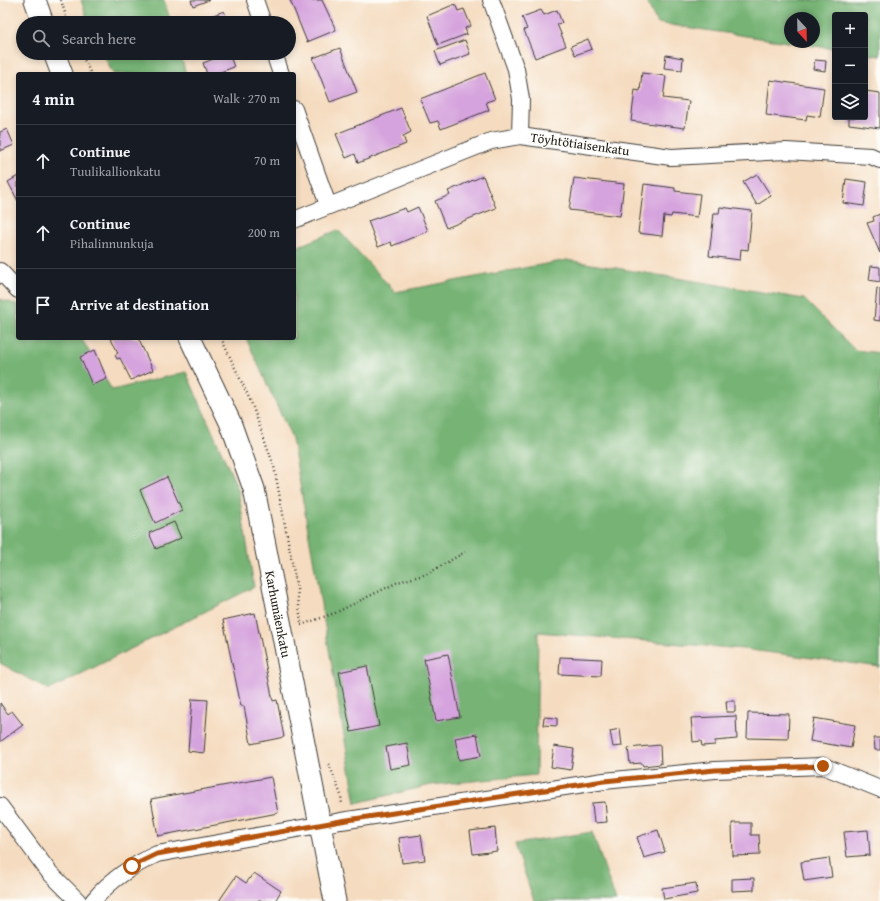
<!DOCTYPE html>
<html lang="en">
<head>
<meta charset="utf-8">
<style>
	body { margin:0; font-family:"Gentium Book Plus",serif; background:#20242c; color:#f1f3f6 }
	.controls { position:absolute; right:12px; top:12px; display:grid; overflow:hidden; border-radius:4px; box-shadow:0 2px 6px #0003 }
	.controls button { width:36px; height:36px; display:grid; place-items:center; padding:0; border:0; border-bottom:1px solid #363941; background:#171b24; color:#f1f3f6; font:20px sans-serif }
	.compass { position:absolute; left:784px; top:12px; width:36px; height:36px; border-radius:50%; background:#171b24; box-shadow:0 2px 6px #0003; rotate:158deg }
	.stop { position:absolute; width:12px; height:12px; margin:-9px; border:3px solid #b45309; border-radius:50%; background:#fff }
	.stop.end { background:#b45309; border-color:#fff; box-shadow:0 1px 4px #0008 }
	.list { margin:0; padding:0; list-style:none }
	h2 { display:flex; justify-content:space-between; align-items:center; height:52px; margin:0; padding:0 16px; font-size:17px }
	h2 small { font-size:13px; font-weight:400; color:#9ea1a6 }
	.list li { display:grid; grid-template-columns:26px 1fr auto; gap:12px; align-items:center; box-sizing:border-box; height:72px; padding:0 16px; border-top:1px solid #363941 }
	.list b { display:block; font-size:15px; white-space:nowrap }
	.list p { margin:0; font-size:13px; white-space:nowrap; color:#9ea1a6 }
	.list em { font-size:13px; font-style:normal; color:#9ea1a6 }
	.icon { flex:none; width:22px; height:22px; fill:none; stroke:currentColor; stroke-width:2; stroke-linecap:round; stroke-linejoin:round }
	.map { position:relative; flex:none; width:880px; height:901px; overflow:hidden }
	.search { position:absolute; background:#171b24; box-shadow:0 2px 6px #0003; left:16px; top:16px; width:280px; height:44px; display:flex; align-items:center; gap:10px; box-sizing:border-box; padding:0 14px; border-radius:22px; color:#9ea1a6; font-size:15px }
	.panel { position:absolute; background:#171b24; box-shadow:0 2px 6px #0003; left:16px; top:72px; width:280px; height:268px; border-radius:4px }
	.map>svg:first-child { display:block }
</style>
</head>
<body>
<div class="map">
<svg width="880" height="901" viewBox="0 0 880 901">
	<rect width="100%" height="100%" fill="#fdfcf7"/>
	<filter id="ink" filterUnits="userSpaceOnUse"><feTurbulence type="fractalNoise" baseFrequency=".025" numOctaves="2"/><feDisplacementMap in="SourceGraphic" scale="8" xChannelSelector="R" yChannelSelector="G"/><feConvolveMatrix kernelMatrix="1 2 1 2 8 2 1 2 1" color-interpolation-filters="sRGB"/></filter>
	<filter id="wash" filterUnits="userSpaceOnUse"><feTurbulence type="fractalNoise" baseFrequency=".012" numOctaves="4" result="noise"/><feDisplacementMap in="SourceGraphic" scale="16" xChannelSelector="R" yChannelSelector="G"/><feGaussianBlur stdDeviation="0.9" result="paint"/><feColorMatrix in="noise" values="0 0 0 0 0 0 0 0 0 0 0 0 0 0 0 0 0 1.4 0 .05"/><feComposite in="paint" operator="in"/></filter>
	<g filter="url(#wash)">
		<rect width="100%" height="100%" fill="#f5dcc0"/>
		<path fill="#76b374" stroke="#496848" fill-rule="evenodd" d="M81,0H164L171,23H89Z
			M646,0H880V56L865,54V15H835V49L657,23ZM790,18H814V42H790Z
			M103,53H180L186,74H113Z
			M338,230L395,292L567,260L804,299L855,350L880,353V667L743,649L538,632L536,775L431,785L356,803L292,439L246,338H294V248Z
			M0,299L18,305V338H81L112,390L186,372L238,489L254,587L49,690L0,663Z
			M592,832L616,901H534L515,844Z"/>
		<g id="blocks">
			<path fill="#d5a3dd" d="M191,0H209L193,6Z
				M290,0H322L336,30L307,42Z
				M455,4L458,11L464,9L471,26L465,28L467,34L438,45L427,16Z
				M541,10L544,15L557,10L562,23L557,24L566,46L535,58L524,30L527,29L522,17Z
				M224,11L229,23H205L203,19Z
				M588,39L592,49L575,55L571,46Z
				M465,40L470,54L440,65L435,51Z
				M340,48L357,92L330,102L313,58Z
				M229,53L234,67L215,74H207L203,63Z
				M666,55L683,58L682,70L664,68Z
				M815,60L826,61L825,71L813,69Z
				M485,73L495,99L486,102L489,110L441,129L438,121L430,123L420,99Z
				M642,73L666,76L663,98L689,101L685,128L631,121L635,90L640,91Z
				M770,80L824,88L820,117L807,115L806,120L766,115Z
				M865,91L880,93V128L849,124V118H846L865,117Z
				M401,108L411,132L403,136L406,144L358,163L355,154L346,158L336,134Z
				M7,129L14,145L0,151V132Z
				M757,174L771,196L757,205L743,182Z
				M18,176V201L8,182Z
				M483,176L496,208L446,228L435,201L450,195L448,191Z
				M574,178L624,184L620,216L569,210Z
				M846,179L867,182L864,206L843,203Z
				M644,184L675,188V191L700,194L697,217L672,214L671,217L664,216L662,236L638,233Z
				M418,207L428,231L392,246L391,242L378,247L368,221L405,208L407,212Z
				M720,207L752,211L748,250L741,249L740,260L709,256L714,213H719Z
				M880,214V253L867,223L874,221L873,217Z
				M871,266L880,267V282L869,280Z
				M877,288L880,289V321L874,320Z
				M111,338H138L153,370L131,380L120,358L117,359L115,355L118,353Z
				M95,350L107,379L92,385L80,357Z
				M167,477L182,510L155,523L140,490Z
				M174,522L181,538L156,549L149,533Z
				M255,613L273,701L277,700L284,737L251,744L244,706H241L223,620Z
				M448,654L460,717L436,721L424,659Z
				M560,657L602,659L601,676L559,674Z
				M367,666L379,726L351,732L339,672Z
				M192,699L208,700L204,753L188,751Z
				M726,701H735V712H727Z
				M0,703L8,714L12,711L23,725L0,742Z
				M748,713L789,714L788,739L747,738Z
				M736,716L737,739L715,741V745L702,746L701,741L693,742L691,718Z
				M544,717L557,718V726L543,725Z
				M814,718L855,725L851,748L810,741Z
				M620,729L622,746L613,747L610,731Z
				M477,734L481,756L459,760L455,738Z
				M874,738H880V750H875Z
				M407,743L411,765L390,769L386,747Z
				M660,745L661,764L643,766L642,763L630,764L628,748Z
				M554,746L574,749L571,770L551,767Z
				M271,777L278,813L158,836L151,799Z
				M605,802L607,822L594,823L592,803Z
				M732,823H751V835H759L760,855L733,856Z
				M495,828L497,851L473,854L470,831Z
				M658,830L665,852L644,858L637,837Z
				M868,830L870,855L847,857L844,832Z
				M421,835L425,860L402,863L399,838Z
				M829,858L832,877L804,881L801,862Z
				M254,873L281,891L275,901H219L236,876L246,883Z
				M754,878V890L732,891V879Z
				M696,883L697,893L664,899L662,888Z"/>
		</g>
	</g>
	<g filter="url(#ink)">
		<use href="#blocks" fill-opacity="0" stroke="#3d3935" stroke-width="1"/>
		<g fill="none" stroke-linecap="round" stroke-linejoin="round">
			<g stroke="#3d3935" stroke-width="18">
				<path id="minor" d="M255,0L263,23
					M491,0L516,69L521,99L520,136
					M274,53L281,74
					M294,109L328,205
					M294,220L491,141L520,136L671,157L786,151L871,156L880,160
					M0,271L18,290
					M0,806L49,872L78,901
					M93,901C111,879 132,866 157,854L341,821L604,781L715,770L823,766L880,789"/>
			</g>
			<g stroke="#3d3935" stroke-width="23">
				<path id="tertiary" d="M35,0L43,23
					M54,53L62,74
					M190,338L230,422L254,489L335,901"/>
			</g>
			<path stroke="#3d3935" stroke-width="2.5" stroke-dasharray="1 3" stroke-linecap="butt" d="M61,0L68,23
				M81,53L91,74
				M221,338L251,402L274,466L297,589L301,622
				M301,625L335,613L398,582L427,574L465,552
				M329,764L341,795L342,805"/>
			<use href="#minor" stroke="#fff" stroke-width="16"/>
			<use href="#tertiary" stroke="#fff" stroke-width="21"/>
		</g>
	</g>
	<g fill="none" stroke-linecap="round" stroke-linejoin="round" filter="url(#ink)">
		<path stroke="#b45309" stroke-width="5" d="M132,866L157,854L341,821L604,781L715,770L823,766"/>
	</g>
	<g text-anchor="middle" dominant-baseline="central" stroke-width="3" stroke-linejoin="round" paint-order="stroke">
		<g font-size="13" fill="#1c1c1c" stroke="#fdfcf7">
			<text transform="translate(580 144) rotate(8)">Töyhtötiaisenkatu</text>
			<text transform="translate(278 614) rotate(79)">Karhumäenkatu</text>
		</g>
	</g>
</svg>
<div class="controls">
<button>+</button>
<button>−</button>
<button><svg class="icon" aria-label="layers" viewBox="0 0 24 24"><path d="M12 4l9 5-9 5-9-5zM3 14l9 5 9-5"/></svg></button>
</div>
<svg class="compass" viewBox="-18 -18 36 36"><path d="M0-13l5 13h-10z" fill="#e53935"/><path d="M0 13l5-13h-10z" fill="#9ea1a6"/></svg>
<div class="stop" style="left:132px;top:866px"></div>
<div class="stop end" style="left:823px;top:766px"></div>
<div class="search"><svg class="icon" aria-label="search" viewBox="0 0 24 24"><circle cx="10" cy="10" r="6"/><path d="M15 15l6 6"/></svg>Search here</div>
<section class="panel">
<h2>4 min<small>Walk · 270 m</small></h2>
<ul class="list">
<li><svg class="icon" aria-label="ahead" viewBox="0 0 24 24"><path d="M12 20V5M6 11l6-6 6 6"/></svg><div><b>Continue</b><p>Tuulikallionkatu</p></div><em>70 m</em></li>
<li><svg class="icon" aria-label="ahead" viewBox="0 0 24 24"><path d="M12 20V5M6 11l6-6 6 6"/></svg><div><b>Continue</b><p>Pihalinnunkuja</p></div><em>200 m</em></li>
<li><svg class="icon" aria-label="arrive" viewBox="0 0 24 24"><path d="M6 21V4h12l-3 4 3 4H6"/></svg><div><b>Arrive at destination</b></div></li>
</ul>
</section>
</div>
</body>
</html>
